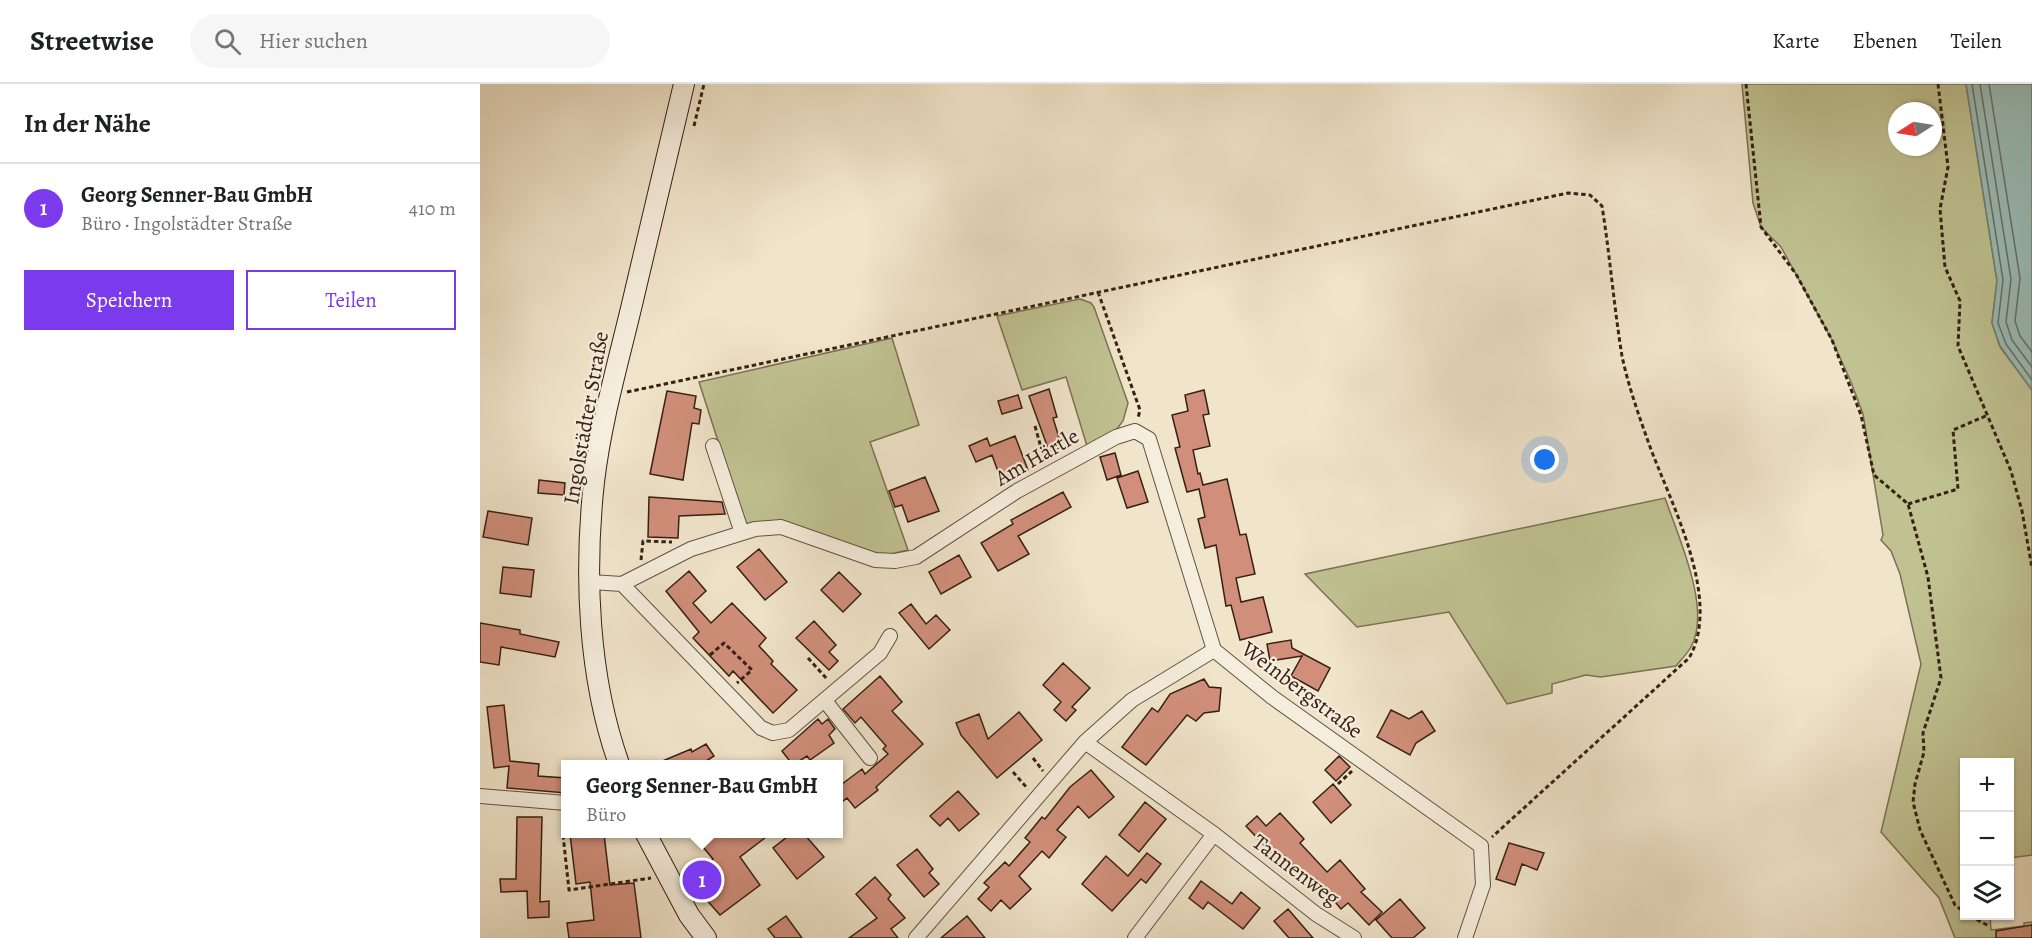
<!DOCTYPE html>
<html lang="de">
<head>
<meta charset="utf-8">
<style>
	body { margin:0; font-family:Alegreya,serif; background:#f6f6f6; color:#202124 }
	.controls { position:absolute; right:18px; bottom:18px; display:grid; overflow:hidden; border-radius:0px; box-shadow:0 2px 4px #0004 }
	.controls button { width:54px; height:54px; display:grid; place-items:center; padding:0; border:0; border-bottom:2px solid #e0e0e0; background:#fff; color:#202124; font:30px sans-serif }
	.compass { position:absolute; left:1408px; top:18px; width:54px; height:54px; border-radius:50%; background:#fff; box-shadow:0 2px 4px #0004; rotate:258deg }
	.you { position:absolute; left:1065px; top:376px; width:21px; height:21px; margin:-15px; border:4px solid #fff; border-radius:50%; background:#1a73e8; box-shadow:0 0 0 9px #1a73e833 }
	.badge { display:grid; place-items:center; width:39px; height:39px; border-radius:50%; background:#7c3aed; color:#fff; font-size:20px; font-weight:700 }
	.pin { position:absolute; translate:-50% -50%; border:3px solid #fff; box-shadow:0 2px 6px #0006 }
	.popup { position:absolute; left:81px; top:676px; width:282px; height:78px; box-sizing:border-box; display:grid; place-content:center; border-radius:0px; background:#fff; filter:drop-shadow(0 2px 4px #0005); font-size:20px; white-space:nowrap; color:#757577 }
	.popup b { font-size:22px; color:#202124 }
	.popup::after { content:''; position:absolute; left:50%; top:100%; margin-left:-12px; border:12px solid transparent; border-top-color:#fff }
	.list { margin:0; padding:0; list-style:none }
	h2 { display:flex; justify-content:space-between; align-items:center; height:78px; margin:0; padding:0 24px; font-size:26px }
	h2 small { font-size:20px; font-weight:400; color:#757577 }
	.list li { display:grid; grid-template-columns:39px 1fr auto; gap:18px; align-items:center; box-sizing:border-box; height:90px; padding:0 24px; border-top:2px solid #e0e0e0 }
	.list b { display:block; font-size:22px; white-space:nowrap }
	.list p { margin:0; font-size:20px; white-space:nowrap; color:#757577 }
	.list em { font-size:20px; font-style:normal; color:#757577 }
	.actions { display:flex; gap:12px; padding:18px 24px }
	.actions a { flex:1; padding:14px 0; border:2px solid #7c3aed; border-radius:0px; text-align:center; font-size:21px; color:#7c3aed }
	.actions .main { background:#7c3aed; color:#fff }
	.icon { flex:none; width:33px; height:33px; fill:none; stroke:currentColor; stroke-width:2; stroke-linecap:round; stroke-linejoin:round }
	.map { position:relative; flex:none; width:1552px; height:854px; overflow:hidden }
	header { display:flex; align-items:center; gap:36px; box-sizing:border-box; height:84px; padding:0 30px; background:#fff; border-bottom:2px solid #e0e0e0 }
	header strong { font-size:28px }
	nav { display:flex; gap:33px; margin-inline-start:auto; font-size:21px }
	.search { width:420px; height:54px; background:#f6f6f6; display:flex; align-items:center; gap:15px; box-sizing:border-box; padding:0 21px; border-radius:33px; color:#757577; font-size:22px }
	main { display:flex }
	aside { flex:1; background:#fff }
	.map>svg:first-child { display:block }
</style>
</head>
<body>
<header>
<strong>Streetwise</strong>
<div class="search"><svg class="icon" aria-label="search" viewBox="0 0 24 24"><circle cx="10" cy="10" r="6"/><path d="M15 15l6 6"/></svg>Hier suchen</div>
<nav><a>Karte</a><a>Ebenen</a><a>Teilen</a></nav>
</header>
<main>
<aside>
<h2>In der Nähe<small></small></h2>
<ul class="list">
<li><span class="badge">1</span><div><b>Georg Senner-Bau GmbH</b><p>Büro · Ingolstädter Straße</p></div><em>410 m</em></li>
</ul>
<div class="actions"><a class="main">Speichern</a><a>Teilen</a></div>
</aside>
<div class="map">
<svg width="1552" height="854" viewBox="0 0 1552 854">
	<rect width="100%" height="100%" fill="#f0e4ca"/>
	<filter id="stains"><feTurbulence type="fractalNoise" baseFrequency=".00333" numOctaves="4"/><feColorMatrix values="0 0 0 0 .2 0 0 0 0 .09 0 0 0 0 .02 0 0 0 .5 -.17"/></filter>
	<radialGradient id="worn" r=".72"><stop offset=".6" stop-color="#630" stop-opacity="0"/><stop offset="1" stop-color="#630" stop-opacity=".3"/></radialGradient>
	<path fill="#c0c292" stroke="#7c7152" stroke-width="1.5" fill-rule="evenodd" d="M1262,0H1486L1517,197L1512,239L1520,263L1552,306V771L1530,774V678H1484V832H1510L1511,846L1544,842V839L1552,838V854H1475L1459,814L1401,748L1441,580L1420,490L1411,467L1401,456L1403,451L1383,330L1371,298L1352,256L1301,163L1281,143L1273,119ZM1417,27H1453V63H1417Z
		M600,215L611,219L614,223L648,319L643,337L633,350L607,362L586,293L542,306L517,232Z
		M412,254L439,341L390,358L428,466L402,472L302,438L265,441L219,298Z
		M1185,414C1198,452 1232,525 1211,563C1207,570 1201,576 1196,582L1121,593L1106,591L1072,600V609L1027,620L969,528L877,543L825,490Z"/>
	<path fill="#9abeb9" stroke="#727f77" stroke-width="1.5" d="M1486,0H1552V306L1520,262L1512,239L1517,197Z"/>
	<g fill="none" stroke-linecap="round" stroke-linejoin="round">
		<path stroke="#686f66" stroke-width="1.5" d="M1492,0L1523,196L1518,239L1526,260L1552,296
			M1500,0L1531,195L1526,238L1532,256L1552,283
			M1509,0L1540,194L1535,237L1540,252L1552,268"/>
	</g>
	<path fill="#d18f7b" stroke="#372013" stroke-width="1.5" d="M569,305L577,333L573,334L582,363L569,367L549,312Z
		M724,306L729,330L723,331L730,362L713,366L718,390L720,389L723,401L747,395L760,451L766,450L775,490L756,494L761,518L783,513L792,548L760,556L751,521L746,522L736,461L725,464L718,435L725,433L719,405L707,408L695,364L700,363L692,331L708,327L705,311Z
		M187,307L216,312L214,324L221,326L219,340L212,339L203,396L170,390Z
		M538,311L542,324L522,330L518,317Z
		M535,352L548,386L521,396L512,371L496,378L489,362L507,354L510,362Z
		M635,369L641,391L627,396L620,373Z
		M658,387L668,418L647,424L637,394Z
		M445,393L459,427L428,438L422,421L415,423L409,407Z
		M59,396L85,399L84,411L58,409Z
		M583,408L591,423L538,452L549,470L518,487L501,459L533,440L531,436Z
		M169,413L242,418L245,430L199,432L198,454L168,453Z
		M8,427L52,434L48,461L3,453Z
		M279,465L307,498L285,516L257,483Z
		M479,471L491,493L461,510L449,488Z
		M23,483L54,486L51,513L20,509Z
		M209,487L226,507L213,519L231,539L252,519L286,554L279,562L293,577L291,580L317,606L293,629L253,587L249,592L213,554L219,548L186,507Z
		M359,488L381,510L363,528L341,506Z
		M431,520L446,540L456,531L470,546L449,565L419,529Z
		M334,537L356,561L349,568L358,577L349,586L316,554Z
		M0,539L40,546V550L79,558L75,573L21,563L19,581L0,578Z
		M811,556L812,564L850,584L838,607L811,592L822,572L790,577L787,560Z
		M583,579L610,604L592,623L596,626L586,637L574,626L581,618L563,601Z
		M400,592L422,618L412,627L443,660L396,703L398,706L375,724L367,714L358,721V703L382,685L385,690L408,670L403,665L406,662L381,633L375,639L363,625Z
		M724,595L729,603L741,604L739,627L724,629L716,637L707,631L666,681L642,663L672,624L678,628L690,610Z
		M24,621L30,677L59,680L58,692L86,694V709L27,704L29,682L14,684L7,623Z
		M911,626L929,635L942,627L955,647L936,659L930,671L897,653Z
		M539,628L562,656L517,694L481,651L476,639L499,630L508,655Z
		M338,635L342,640L348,635L355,645L349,651L354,659L330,676L327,672L313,681L302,667Z
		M226,660L234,672L220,681H173L211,665L212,668Z
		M859,672L870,683L856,697L845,686Z
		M611,686L634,713L609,734L598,722L577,746L586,753L569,774L562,767L539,792L551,805L530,825L521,816L511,827L498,815L509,803L504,799L525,778L529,782L550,758L545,754L562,733L565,735L590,703Z
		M853,700L871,721L851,739L833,718Z
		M478,707L499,730L479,747L468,734L460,742L450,732Z
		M665,718L686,735L659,768L639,751Z
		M800,729L824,755L820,759L847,788L860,776L885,805L881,808L902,828L889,841L868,819L861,825L836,795L831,800L805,772L799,777L766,742L777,732L786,742Z
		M37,733H62L60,818L69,817V833L48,834L47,807L21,808L20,795H36Z
		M90,750H124L130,801L154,799L161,854H89L87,839L114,836L110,798L96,800Z
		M212,750H290L260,773L280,801L240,831L209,796L233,775Z
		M311,750H324L344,773L317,795L293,764Z
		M1029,759L1064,769L1057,786L1042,780L1035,801L1016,795Z
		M437,765L453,785L449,789L459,800L444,813L417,781Z
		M667,769L681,780L666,799L661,795L632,827L602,800L626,772L648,792Z
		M395,793L411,811L408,815L425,834L411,845L418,854H369L397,834L376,810Z
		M721,797L752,820L761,808L780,824L763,845L728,818L723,825L709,814Z
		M920,815L945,844L933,854H912L896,836Z
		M808,825L833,854H809L794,837Z
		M306,832L322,854H295L288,845Z
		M487,832L505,854H461Z
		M1552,841V854H1516V847Z"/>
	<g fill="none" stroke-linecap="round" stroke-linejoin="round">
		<g stroke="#655141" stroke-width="16">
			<path id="minor" d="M233,362L262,449
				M110,498L142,500L211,465L275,445L301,443L395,476L415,477L436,473L537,407L636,353L655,347L669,355L734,566
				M142,500L281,644L293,649L309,646L400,569L410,552
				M734,566L792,613L1001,762L1003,801L985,854
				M346,618L390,674
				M605,658L734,750L836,830L874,854
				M0,712L86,719
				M436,854L605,658L652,616L734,566
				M655,854L734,750"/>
		</g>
		<g stroke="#372013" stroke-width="22">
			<path id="secondary" d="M139,680C108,593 104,490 114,398C121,337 139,276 153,216C170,144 187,72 204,0
				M166,750L209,831L226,854"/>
		</g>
		<path stroke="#372013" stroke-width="3" stroke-dasharray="4.5 3" stroke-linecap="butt" d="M1266,0L1281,143L1316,190L1352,256L1381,331L1394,391L1428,420L1448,493L1461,594L1443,649L1444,668L1435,700L1433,718L1440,746L1475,821L1484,828
			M1458,0L1468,83L1460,125L1465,183L1480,217L1478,262L1531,387L1542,427L1552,484
			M214,42L224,0
			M618,208L660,326L658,334
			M147,308L1088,109L1110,111L1122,122C1130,172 1134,223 1142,272C1148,301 1159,332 1169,360C1190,418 1243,515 1209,574L1012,753
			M555,342L565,378
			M1428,420L1478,405L1473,346L1508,331
			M161,476L163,457L192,458
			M230,571L244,559L272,586L257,599
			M328,574L347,595
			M553,674L563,687
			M533,688L548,705
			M858,700L872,687
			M83,751L89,806L171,794
			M1490,832L1509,842"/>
		<use href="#minor" stroke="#f5eddd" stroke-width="14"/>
		<use href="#secondary" stroke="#f5eddd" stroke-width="20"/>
	</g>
	<g text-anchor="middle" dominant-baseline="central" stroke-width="4.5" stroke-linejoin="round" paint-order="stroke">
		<g font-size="22" fill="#372013" stroke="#f5eddd">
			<text transform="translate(106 334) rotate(-80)">Ingolstädter Straße</text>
			<text transform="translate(557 373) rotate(-30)">Am Härtle</text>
			<text transform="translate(822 606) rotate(37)">Weinbergstraße</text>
			<text transform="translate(816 786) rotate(37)">Tannenweg</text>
		</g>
	</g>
	<rect width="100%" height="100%" filter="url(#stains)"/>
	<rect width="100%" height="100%" fill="url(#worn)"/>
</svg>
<div class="controls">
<button>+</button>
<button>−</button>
<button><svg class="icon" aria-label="layers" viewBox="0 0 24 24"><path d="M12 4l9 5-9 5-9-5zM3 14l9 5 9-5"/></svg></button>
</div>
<svg class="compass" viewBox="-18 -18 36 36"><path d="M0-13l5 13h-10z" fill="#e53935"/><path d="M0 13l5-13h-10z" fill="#757577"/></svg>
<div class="you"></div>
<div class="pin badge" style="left:222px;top:796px">1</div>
<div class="popup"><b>Georg Senner-Bau GmbH</b>Büro</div>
</div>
</main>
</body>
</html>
